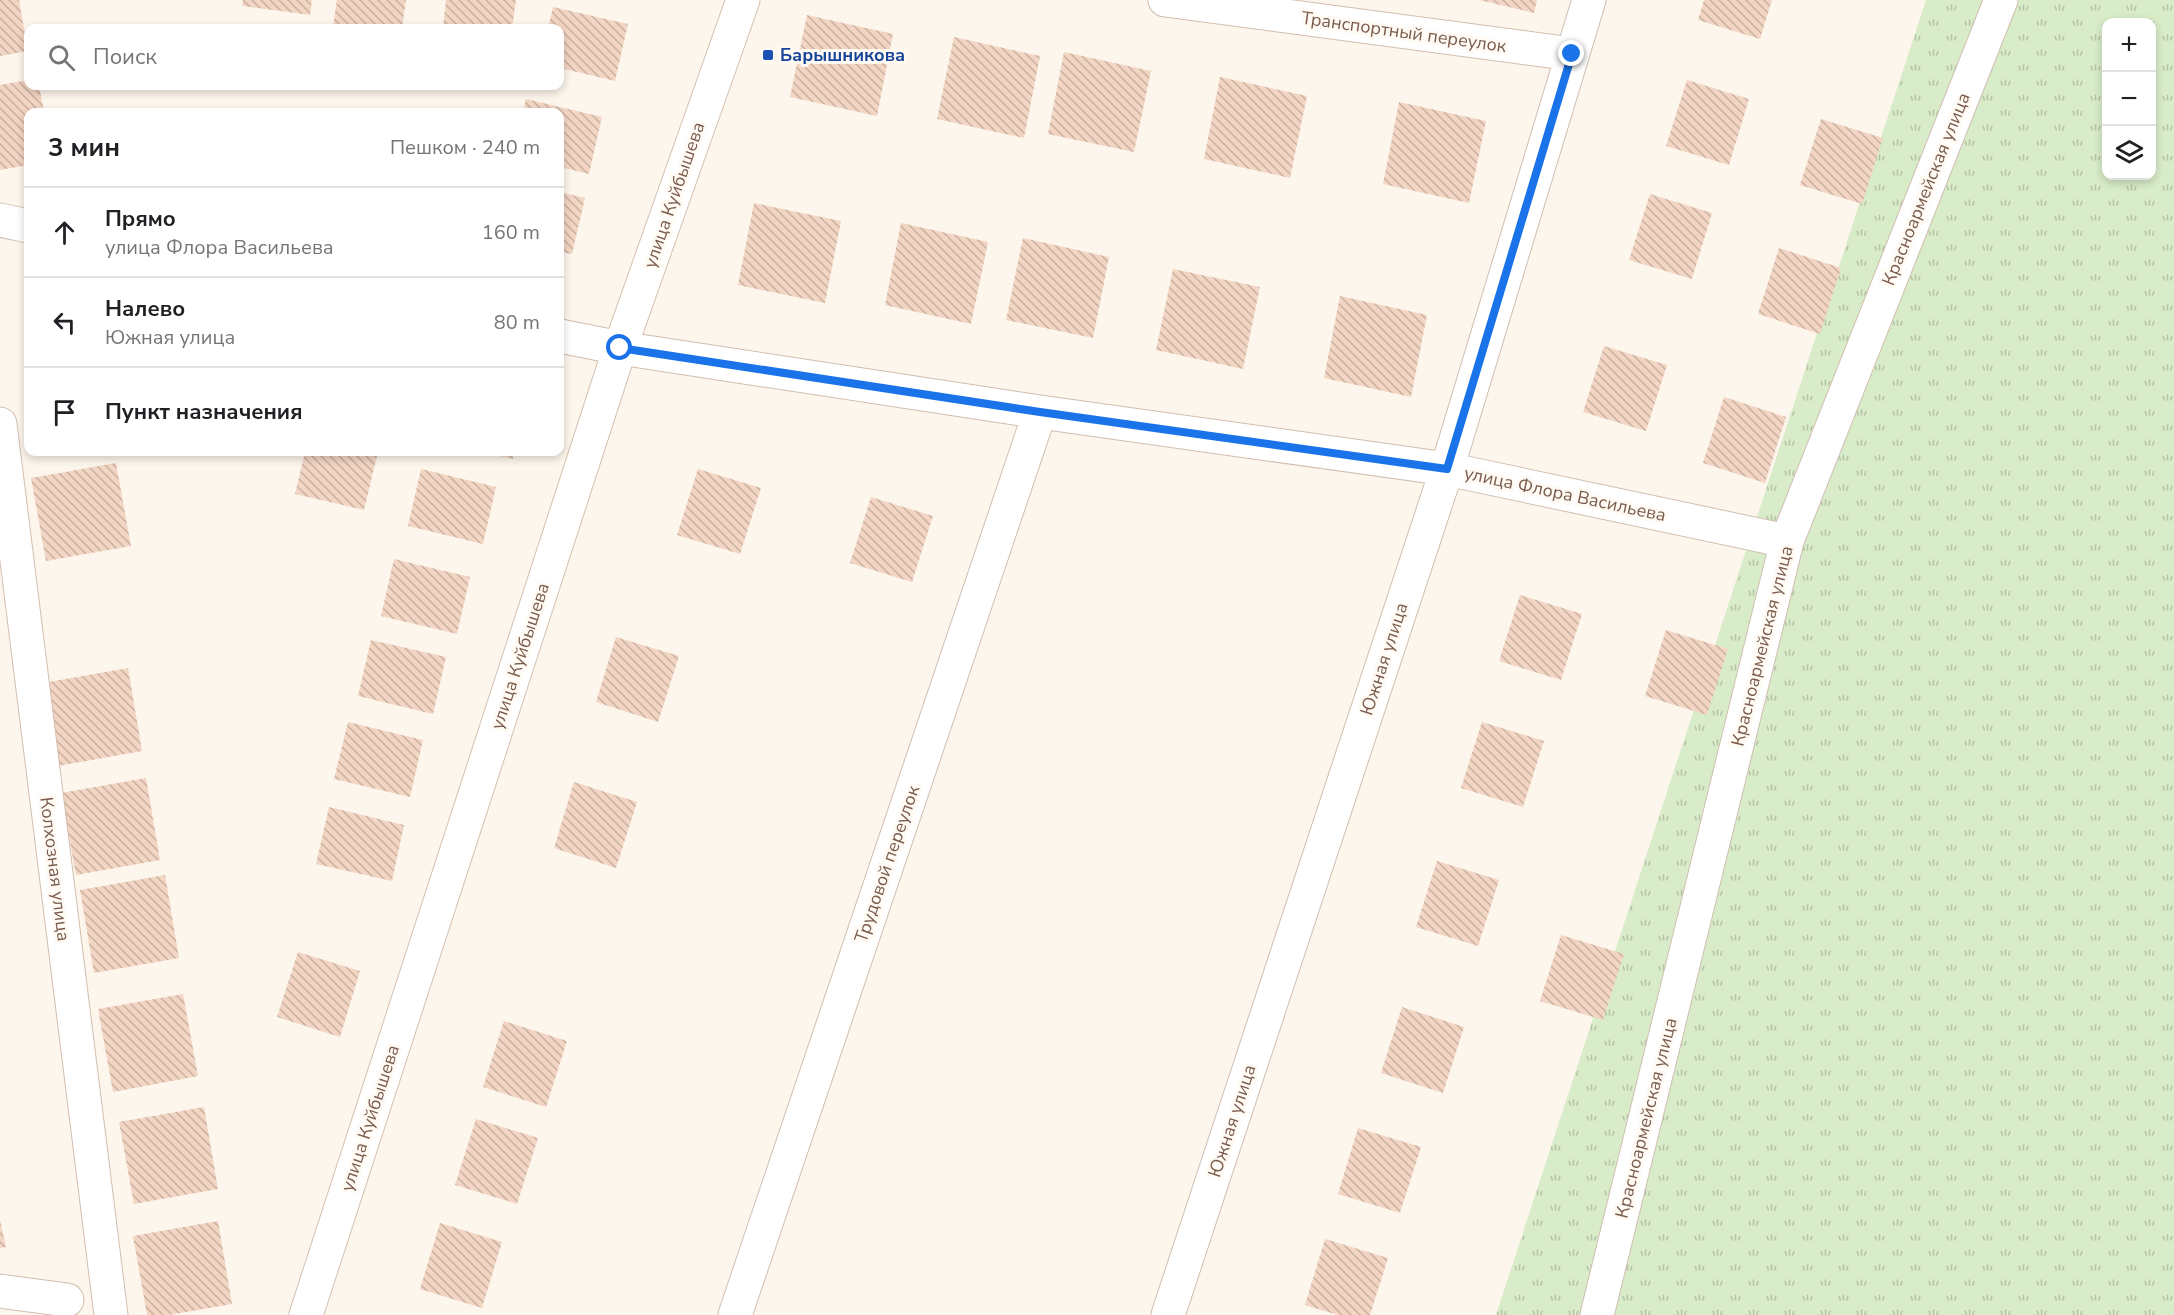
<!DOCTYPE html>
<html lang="ru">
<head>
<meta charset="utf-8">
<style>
	body { margin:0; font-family:"Nunito Sans",sans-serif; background:#f6f6f6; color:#202124 }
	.controls { position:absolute; right:18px; top:18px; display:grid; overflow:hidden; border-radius:12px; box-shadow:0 3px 9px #0003 }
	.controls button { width:54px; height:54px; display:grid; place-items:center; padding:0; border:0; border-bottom:2px solid #e0e0e0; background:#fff; color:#202124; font:30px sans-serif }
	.stop { position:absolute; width:18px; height:18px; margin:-14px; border:4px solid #1a73e8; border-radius:50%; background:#fff }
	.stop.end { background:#1a73e8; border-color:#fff; box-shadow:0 2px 6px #0008 }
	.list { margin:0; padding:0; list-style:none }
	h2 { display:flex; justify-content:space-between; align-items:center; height:78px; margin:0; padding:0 24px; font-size:26px }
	h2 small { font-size:20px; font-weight:400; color:#757577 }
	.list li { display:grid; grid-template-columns:39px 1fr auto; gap:18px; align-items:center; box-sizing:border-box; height:90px; padding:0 24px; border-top:2px solid #e0e0e0 }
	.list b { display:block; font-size:22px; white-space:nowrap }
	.list p { margin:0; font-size:20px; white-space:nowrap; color:#757577 }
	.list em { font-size:20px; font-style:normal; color:#757577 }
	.icon { flex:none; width:33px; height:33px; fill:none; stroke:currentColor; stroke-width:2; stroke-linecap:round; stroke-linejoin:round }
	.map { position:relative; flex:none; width:2174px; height:1315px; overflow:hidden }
	.search { position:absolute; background:#fff; box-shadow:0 3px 9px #0003; left:24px; top:24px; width:540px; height:66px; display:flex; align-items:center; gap:15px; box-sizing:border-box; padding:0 21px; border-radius:12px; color:#757577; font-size:22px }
	.panel { position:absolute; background:#fff; box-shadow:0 3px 9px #0003; left:24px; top:108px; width:540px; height:348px; border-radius:12px }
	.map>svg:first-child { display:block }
</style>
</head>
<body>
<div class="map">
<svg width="2174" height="1315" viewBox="0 0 2174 1315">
	<defs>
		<pattern id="grass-tufts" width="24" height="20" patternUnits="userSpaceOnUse" patternTransform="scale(1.5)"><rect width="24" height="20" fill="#d8ecc9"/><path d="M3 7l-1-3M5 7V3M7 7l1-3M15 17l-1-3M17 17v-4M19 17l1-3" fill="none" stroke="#b4c2a5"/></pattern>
		<pattern id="building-back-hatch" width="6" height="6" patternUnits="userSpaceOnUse" patternTransform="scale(1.5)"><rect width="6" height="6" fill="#f3d5c3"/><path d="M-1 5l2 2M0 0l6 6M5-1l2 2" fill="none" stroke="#cab0a1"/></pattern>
	</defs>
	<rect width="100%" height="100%" fill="#fdf6ec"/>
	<path fill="url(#grass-tufts)" fill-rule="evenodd" d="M1926,0H2174V1315H1496ZM2106,22H2152V176H2106Z"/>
	<path fill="url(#building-back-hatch)" d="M0,0H19L28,51L0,56Z
		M243,0H312L310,15L242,6Z
		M337,0H406L402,28L333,26Z
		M446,0H516L512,28H443Z
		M1479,0H1537L1534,13Z
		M1704,0H1772L1760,39L1698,20Z
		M553,7L628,24L615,81L560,68V28H548Z
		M807,15L893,34L877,116L790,97Z
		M954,37L1040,56L1024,138L937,119Z
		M1064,52L1151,71L1134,152L1048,134Z
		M1220,77L1307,96L1290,178L1204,159Z
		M28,80V86H39L44,112H28V165L0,170V85Z
		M1687,80L1749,99L1729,165L1666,146Z
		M526,99L602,117L589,174L560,167V112H523Z
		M1399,102L1486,121L1469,203L1383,184Z
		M1821,119L1883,138L1862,204L1800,185Z
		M560,192L585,198L572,254L560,252Z
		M1650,194L1712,213L1692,279L1629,260Z
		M754,203L841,221L825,303L738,285Z
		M901,223L988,242L971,324L885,305Z
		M1023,238L1109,257L1093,338L1006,320Z
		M1779,248L1841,268L1820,334L1758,314Z
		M1173,269L1260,287L1243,369L1156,350Z
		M1340,296L1427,315L1411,397L1324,378Z
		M1604,346L1667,365L1646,431L1583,412Z
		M1724,397L1786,417L1765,483L1703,463Z
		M305,452H378L364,510L295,494Z
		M484,452H514L513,459Z
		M116,463L131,546L46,561L31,478Z
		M421,469L496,487L483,544L408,526Z
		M698,469L761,488L740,554L677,535Z
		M871,497L933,516L912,582L850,563Z
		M394,559L470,577L457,634L381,616Z
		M1520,595L1582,614L1561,680L1499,661Z
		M1666,630L1728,649L1707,715L1645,696Z
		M616,637L679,656L658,722L596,702Z
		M371,640L446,657L433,714L358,696Z
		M128,668L142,751L58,766L43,683Z
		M348,722L423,740L410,797L334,779Z
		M1482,722L1544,741L1523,807L1461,788Z
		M146,778L160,860L76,875L61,793Z
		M574,782L637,802L616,868L554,848Z
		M329,807L404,825L392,881L316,864Z
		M1437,861L1499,880L1478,946L1416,927Z
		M165,875L179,958L94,973L80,890Z
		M1561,935L1624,954L1603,1020L1540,1001Z
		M298,952L360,971L340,1037L277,1017Z
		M183,994L198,1076L113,1092L98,1009Z
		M1402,1007L1464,1027L1443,1093L1381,1073Z
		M504,1021L567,1041L546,1107L483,1087Z
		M204,1107L218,1189L134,1204L119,1122Z
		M476,1119L538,1138L517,1204L455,1185Z
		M1358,1128L1421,1147L1400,1213L1338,1194Z
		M0,1220L6,1247L0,1248Z
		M218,1221L232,1304L169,1315H147L133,1236Z
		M440,1223L502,1242L482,1308L420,1289Z
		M1325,1239L1388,1258L1370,1315H1338L1305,1305Z"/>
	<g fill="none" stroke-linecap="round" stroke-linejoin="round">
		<g stroke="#d1beb0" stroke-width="35">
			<path id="street" d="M1165,0L1572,54
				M0,220L28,226
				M560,336L620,348L1040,412L1447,469L1787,541
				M0,424L111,1315
				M0,1291L67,1300
				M735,1315L1040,412
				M1168,1315L1447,469L1589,0
				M1597,1315L1787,541L2001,0"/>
		</g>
		<g stroke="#d6c0b0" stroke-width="35">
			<path id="secondary" d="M306,1315L620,348L743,0"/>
		</g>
		<use href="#street" stroke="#fff" stroke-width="33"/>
		<use href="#secondary" stroke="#fff" stroke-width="33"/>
	</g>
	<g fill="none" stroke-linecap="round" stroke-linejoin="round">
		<path stroke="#1a73e8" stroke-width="8" d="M620,348L1040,412L1447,469L1572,54"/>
	</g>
	<rect fill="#1a4fb4" stroke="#fffaf3" stroke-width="2" x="762" y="49" width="12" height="12" rx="3"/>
	<g text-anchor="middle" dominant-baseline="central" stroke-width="6" stroke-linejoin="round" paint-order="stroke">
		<g font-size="18" fill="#7a5c4d" stroke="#fffaf3">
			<text transform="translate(1404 32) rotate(8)">Транспортный переулок</text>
			<text transform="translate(1926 189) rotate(-68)">Красноармейская улица</text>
			<text transform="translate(674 195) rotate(-71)">улица Куйбышева</text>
			<text transform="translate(1565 494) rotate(12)">улица Флора Васильева</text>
			<text transform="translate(1762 646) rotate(-76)">Красноармейская улица</text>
			<text transform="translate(520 656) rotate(-72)">улица Куйбышева</text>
			<text transform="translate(1384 659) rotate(-72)">Южная улица</text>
			<text transform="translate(887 864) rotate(-71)">Трудовой переулок</text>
			<text transform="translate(55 869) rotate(83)">Колхозная улица</text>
			<text transform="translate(370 1118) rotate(-72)">улица Куйбышева</text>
			<text transform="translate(1646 1118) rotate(-76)">Красноармейская улица</text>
			<text transform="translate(1232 1121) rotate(-72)">Южная улица</text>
		</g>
		<g font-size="18" font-weight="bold" fill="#164399" stroke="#fffaf3" text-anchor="start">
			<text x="780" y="55">Барышникова</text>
		</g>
	</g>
</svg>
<div class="controls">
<button>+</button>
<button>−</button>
<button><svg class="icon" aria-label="layers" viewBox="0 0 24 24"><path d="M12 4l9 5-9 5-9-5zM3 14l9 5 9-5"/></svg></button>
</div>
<div class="stop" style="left:620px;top:348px"></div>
<div class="stop end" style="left:1572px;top:54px"></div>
<div class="search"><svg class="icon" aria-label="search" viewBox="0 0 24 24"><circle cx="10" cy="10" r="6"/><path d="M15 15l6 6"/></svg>Поиск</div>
<section class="panel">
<h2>3 мин<small>Пешком · 240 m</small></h2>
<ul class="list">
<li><svg class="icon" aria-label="ahead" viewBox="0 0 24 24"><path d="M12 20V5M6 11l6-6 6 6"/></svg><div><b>Прямо</b><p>улица Флора Васильева</p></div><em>160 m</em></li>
<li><svg class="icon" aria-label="left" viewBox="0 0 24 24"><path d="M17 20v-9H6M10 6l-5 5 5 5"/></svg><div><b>Налево</b><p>Южная улица</p></div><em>80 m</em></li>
<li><svg class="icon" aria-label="arrive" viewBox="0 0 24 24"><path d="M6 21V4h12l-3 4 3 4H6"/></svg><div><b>Пункт назначения</b></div></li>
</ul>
</section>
</div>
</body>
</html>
